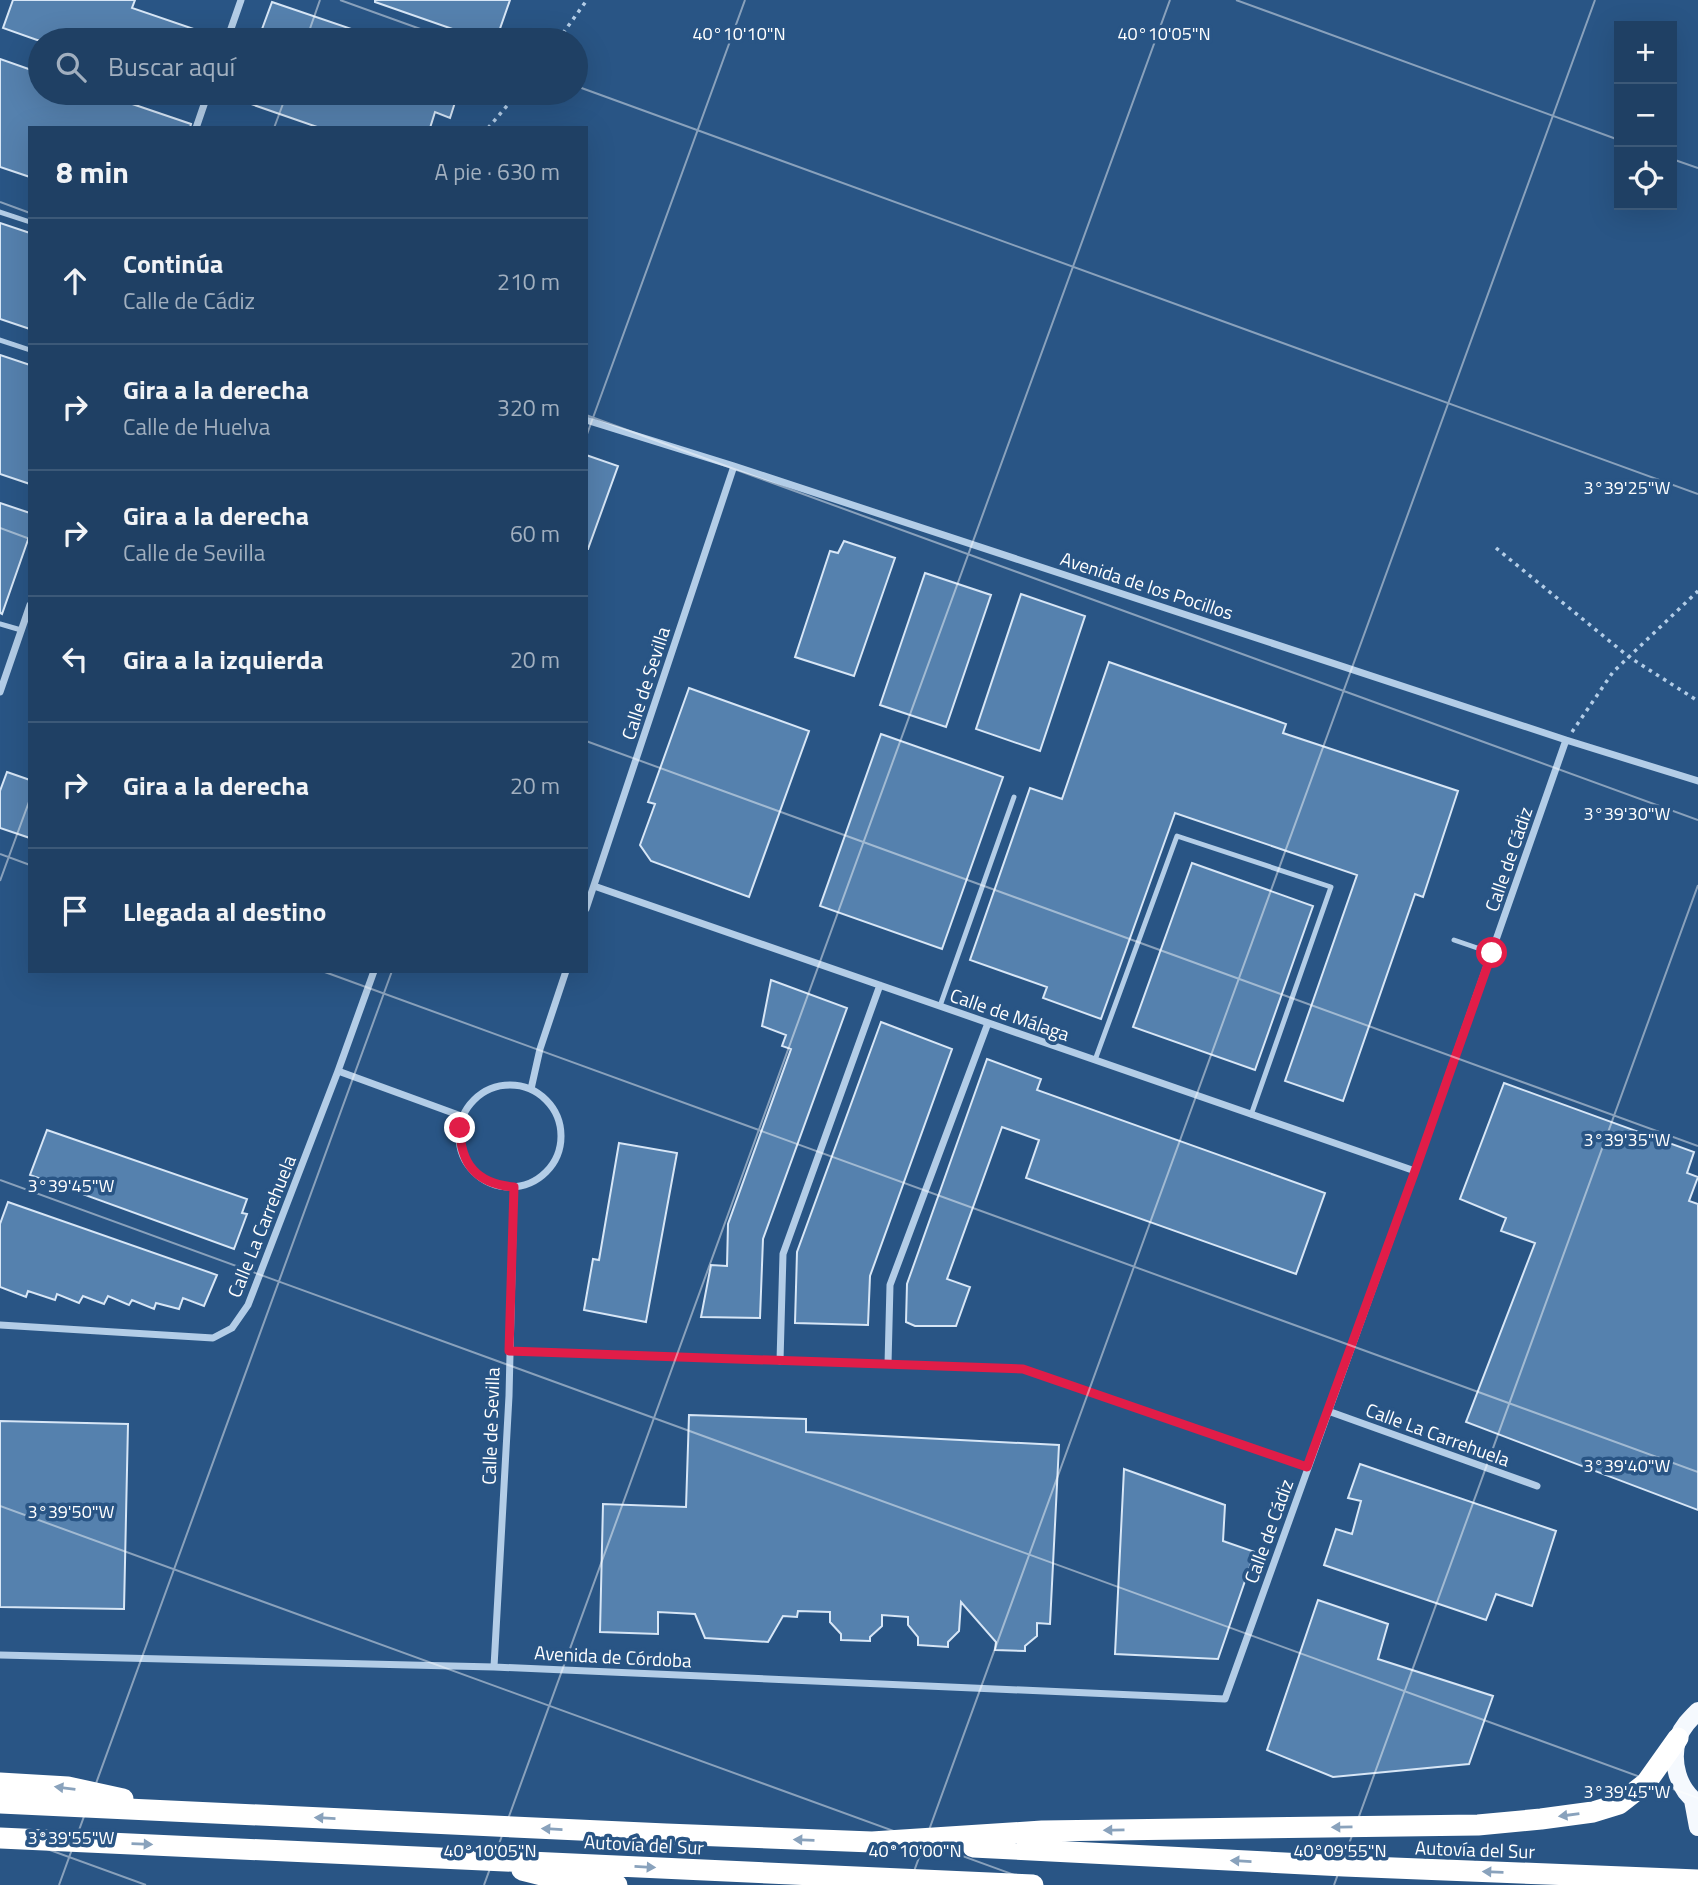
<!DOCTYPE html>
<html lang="es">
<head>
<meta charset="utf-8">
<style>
	body { margin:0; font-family:"Titillium Web",sans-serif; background:#27476a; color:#f1f3f6 }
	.controls { position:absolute; right:21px; top:21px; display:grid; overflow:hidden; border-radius:0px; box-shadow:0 7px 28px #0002 }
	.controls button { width:63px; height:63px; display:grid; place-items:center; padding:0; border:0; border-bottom:2px solid #3c5978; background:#1f4064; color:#f1f3f6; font:35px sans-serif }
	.stop { position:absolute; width:21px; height:21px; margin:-16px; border:5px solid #e11d48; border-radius:50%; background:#fff }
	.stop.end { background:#e11d48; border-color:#fff; box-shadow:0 2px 7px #0008 }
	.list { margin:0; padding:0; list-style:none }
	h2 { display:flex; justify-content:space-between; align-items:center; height:91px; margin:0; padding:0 28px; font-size:30px }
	h2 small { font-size:23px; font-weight:400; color:#a1afbf }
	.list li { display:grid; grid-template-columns:46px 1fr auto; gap:21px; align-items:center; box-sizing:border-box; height:126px; padding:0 28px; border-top:2px solid #3c5978 }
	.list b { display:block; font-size:26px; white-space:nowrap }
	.list p { margin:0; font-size:23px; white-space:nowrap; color:#a1afbf }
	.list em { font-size:23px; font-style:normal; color:#a1afbf }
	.icon { flex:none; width:38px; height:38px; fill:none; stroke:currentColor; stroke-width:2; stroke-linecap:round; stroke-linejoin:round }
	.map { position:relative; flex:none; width:1698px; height:1885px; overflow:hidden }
	.search { position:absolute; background:#1f4064; box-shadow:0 7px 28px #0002; left:28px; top:28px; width:560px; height:77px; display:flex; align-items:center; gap:18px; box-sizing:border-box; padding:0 24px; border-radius:38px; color:#a1afbf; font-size:26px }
	.panel { position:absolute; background:#1f4064; box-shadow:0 7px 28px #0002; left:28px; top:126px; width:560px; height:847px; border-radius:0px }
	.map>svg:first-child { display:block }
</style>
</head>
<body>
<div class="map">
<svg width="1698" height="1885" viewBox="0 0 1698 1885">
	<rect width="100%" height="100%" fill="#295585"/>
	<path fill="#5581ae" stroke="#d7e6f6" stroke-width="2" d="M13,0H135L132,8L220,38V40H37L3,28Z
		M375,0H510L496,40H484L375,2Z
		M272,2L378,38L377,40H258Z
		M0,59L40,73V93H100L191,124L190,128H30V177L0,167Z
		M226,93H458L450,118L435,112L430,128H320L225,95Z
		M0,223L30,233V329L0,319Z
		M0,355L30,365V484L0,474Z
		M586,455L618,466L588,549H586Z
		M0,503L30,513V534L2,614L0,613Z
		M844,541L895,558L854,676L795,657L830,551L838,553Z
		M925,573L991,595L946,727L880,705Z
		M1021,594L1085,616L1040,751L976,729Z
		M1109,662L1286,724L1283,733L1458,791L1423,897L1415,894L1343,1101L1285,1081L1357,875L1175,813L1101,1019L1043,998L1047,987L970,960L1030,788L1062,799Z
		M689,688L809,731L749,897L651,861L640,845L655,804L648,802Z
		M881,734L1003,777L942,949L820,906Z
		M7,772L30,780V838L0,828V791Z
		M1192,863L1313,906L1255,1070L1133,1027Z
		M771,980L847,1008L763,1239L760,1318L701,1317L711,1265L727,1266L728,1224L791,1049L782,1046L786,1035L762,1026Z
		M881,1022L952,1049L870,1276L868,1325L795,1323L797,1252Z
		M987,1059L1041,1079L1037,1090L1325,1193L1296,1274L1026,1178L1039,1140L1002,1127L947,1279L970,1287L956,1326H915L906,1322L907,1284Z
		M1504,1083L1694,1152L1687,1173L1698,1177L1689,1201L1698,1204V1510L1466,1422L1535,1243L1501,1231L1506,1218L1460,1199Z
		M47,1130L247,1199L242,1213L247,1214L234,1249L30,1175Z
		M619,1143L677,1153L646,1322L584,1310L593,1259L599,1260Z
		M8,1202L217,1275L204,1306L183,1298L179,1309L156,1303L154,1309L132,1300L129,1305L108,1296L104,1304L83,1296L79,1303L57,1294L55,1300L28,1291L26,1297L0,1287V1224Z
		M689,1415L806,1419V1432L1059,1445L1050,1624L1037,1623V1636L1025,1646V1651L995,1650L996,1642L961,1602L959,1631L948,1642V1647L918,1645V1637L908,1625V1617L882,1615V1626L870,1637V1641L841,1640V1634L830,1622V1612L798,1611L797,1617L783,1616L768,1642L705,1638L695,1614L658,1612V1634L600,1632L603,1504L686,1507Z
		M0,1421L128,1424L124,1609L0,1607Z
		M1360,1464L1556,1531L1532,1606L1496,1594L1486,1620L1324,1565L1336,1529L1352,1534L1361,1501L1348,1498Z
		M1124,1469L1225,1505L1223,1541L1255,1552L1218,1659L1115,1654Z
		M1318,1600L1388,1624L1378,1659L1493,1696L1469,1764L1333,1777L1267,1750Z"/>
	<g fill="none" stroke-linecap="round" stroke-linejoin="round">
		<path stroke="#b3cde7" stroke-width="3.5" stroke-dasharray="3.5 5" stroke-linecap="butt" d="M558,40L587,0
			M488,128L518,93
			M1496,548L1629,657L1698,701
			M1572,732L1613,672L1698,591"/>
		<path stroke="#b3cde7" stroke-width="5" d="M0,212L30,222
			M0,340L30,350
			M0,624L21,630
			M1454,940L1492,953
			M940,1006L1014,797
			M1095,1060L1177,836L1331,887L1251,1115"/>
		<path stroke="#b3cde7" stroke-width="7" d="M227,40L241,0
			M196,128L208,93
			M586,420L734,466L1566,740L1698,781
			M0,692L30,605
			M594,886L1415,1171
			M586,909L734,466
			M338,1071L464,1117
			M459 1136a51 51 0 1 1 102 0a51 51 0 1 1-102 0Z
			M531,1089L540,1049L566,971
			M0,1325L213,1338L232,1328L248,1305L338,1071L374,971
			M509,1351L1023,1369L1307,1467
			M780,1361L783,1254L880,985
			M888,1364L890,1285L988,1023
			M1328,1411L1537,1486
			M0,1655L494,1667L1225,1699L1415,1171L1566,740
			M494,1667L509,1396L514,1187"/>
		<path stroke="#f5f9fe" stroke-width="18" d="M1698,1711C1690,1719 1682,1727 1678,1738C1670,1761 1678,1790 1698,1803
			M1693,1800L1698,1827"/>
		<path stroke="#fff" stroke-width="21" d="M0,1783L68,1787L123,1799
			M0,1803L666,1834L872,1842L1042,1831L1478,1825L1541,1819L1593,1812L1619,1804L1646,1783L1678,1738
			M0,1838L1033,1885
			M973,1847L1344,1866L1698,1880
			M522,1870L573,1883L617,1885"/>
	</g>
	<defs><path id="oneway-solid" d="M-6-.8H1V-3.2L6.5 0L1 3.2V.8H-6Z" transform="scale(1.75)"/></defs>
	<g fill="#89a2bc">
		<use href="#oneway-solid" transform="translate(65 1788) rotate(-173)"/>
		<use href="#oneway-solid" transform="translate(1569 1815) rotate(172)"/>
		<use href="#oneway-solid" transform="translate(325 1818) rotate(-177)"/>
		<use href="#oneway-solid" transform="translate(1342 1827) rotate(179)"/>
		<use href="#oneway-solid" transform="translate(552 1829) rotate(-177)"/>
		<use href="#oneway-solid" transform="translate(1114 1830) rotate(179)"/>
		<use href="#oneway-solid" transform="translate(804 1840) rotate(-178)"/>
		<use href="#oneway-solid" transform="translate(142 1844) rotate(2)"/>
		<use href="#oneway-solid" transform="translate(1241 1861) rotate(-177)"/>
		<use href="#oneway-solid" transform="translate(645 1867) rotate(3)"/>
		<use href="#oneway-solid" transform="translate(1493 1872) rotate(-178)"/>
	</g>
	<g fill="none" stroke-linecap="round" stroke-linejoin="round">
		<path stroke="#e11d48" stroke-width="9" d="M460,1128C460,1164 477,1184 514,1187L509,1351L1023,1369L1307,1467L1415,1171L1492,953"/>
	</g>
	<path fill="none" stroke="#fff" stroke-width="2" stroke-opacity="0.45" d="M340,0L451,40M1236,0L1619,140M306,40L320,0M576,86L1698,494M274,128L287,93M1672,159L1698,168M0,202L30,213M586,415L1698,820M586,437L745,0M0,528L30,539M586,741L1698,1146M0,854L30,865M0,881L30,799M322,971L1698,1472M0,1180L1698,1798M0,1506L1042,1885M0,1832L146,1885M59,1885L392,971M484,1885L1170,0M909,1885L1595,0M1334,1885L1698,885"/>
	<g text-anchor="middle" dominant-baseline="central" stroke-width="7" stroke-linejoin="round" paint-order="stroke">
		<g font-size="19" fill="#fff" stroke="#295585">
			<text transform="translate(1147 585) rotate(18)">Avenida de los Pocillos</text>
			<text transform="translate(645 683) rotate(-72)">Calle de Sevilla</text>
			<text transform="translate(1508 859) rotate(-71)">Calle de Cádiz</text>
			<text transform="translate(1010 1014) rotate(19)">Calle de Málaga</text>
			<text transform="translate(261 1226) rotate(-68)">Calle La Carrehuela</text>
			<text transform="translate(490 1426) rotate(-88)">Calle de Sevilla</text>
			<text transform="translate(1438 1434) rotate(20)">Calle La Carrehuela</text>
			<text transform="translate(1268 1531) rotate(-70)">Calle de Cádiz</text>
			<text transform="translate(613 1656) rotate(3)">Avenida de Córdoba</text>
			<text transform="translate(644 1844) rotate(3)">Autovía del Sur</text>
			<text transform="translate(1475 1849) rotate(2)">Autovía del Sur</text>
		</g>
	</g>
	<g font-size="18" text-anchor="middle" fill="#fff" stroke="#295585" stroke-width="7" stroke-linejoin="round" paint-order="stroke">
		<text x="739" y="40">40°10'10"N</text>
		<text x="1164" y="40">40°10'05"N</text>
		<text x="1627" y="494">3°39'25"W</text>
		<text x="1627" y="820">3°39'30"W</text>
		<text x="1627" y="1146">3°39'35"W</text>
		<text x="71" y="1192">3°39'45"W</text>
		<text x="1627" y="1472">3°39'40"W</text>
		<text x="71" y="1518">3°39'50"W</text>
		<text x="1627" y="1798">3°39'45"W</text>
		<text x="71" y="1844">3°39'55"W</text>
		<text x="490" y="1857">40°10'05"N</text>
		<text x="915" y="1857">40°10'00"N</text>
		<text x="1340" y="1857">40°09'55"N</text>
	</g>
</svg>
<div class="controls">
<button>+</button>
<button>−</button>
<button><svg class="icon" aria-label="locate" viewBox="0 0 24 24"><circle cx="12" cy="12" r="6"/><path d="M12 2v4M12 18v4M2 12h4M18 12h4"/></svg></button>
</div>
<div class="stop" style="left:1492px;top:953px"></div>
<div class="stop end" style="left:460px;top:1128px"></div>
<div class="search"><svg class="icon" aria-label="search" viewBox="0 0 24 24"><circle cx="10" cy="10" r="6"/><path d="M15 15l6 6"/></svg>Buscar aquí</div>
<section class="panel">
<h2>8 min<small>A pie · 630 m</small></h2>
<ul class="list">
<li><svg class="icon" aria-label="ahead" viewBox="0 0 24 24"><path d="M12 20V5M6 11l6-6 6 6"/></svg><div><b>Continúa</b><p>Calle de Cádiz</p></div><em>210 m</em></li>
<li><svg class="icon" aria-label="right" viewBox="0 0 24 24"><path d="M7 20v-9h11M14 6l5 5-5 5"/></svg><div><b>Gira a la derecha</b><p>Calle de Huelva</p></div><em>320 m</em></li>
<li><svg class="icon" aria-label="right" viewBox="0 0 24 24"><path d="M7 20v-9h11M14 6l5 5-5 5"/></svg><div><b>Gira a la derecha</b><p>Calle de Sevilla</p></div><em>60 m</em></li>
<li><svg class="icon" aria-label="left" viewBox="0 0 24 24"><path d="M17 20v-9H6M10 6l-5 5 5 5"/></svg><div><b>Gira a la izquierda</b></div><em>20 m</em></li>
<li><svg class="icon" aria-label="right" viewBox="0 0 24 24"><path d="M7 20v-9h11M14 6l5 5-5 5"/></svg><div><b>Gira a la derecha</b></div><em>20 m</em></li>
<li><svg class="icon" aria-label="arrive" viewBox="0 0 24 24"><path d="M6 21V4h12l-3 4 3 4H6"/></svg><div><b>Llegada al destino</b></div></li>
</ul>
</section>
</div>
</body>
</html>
